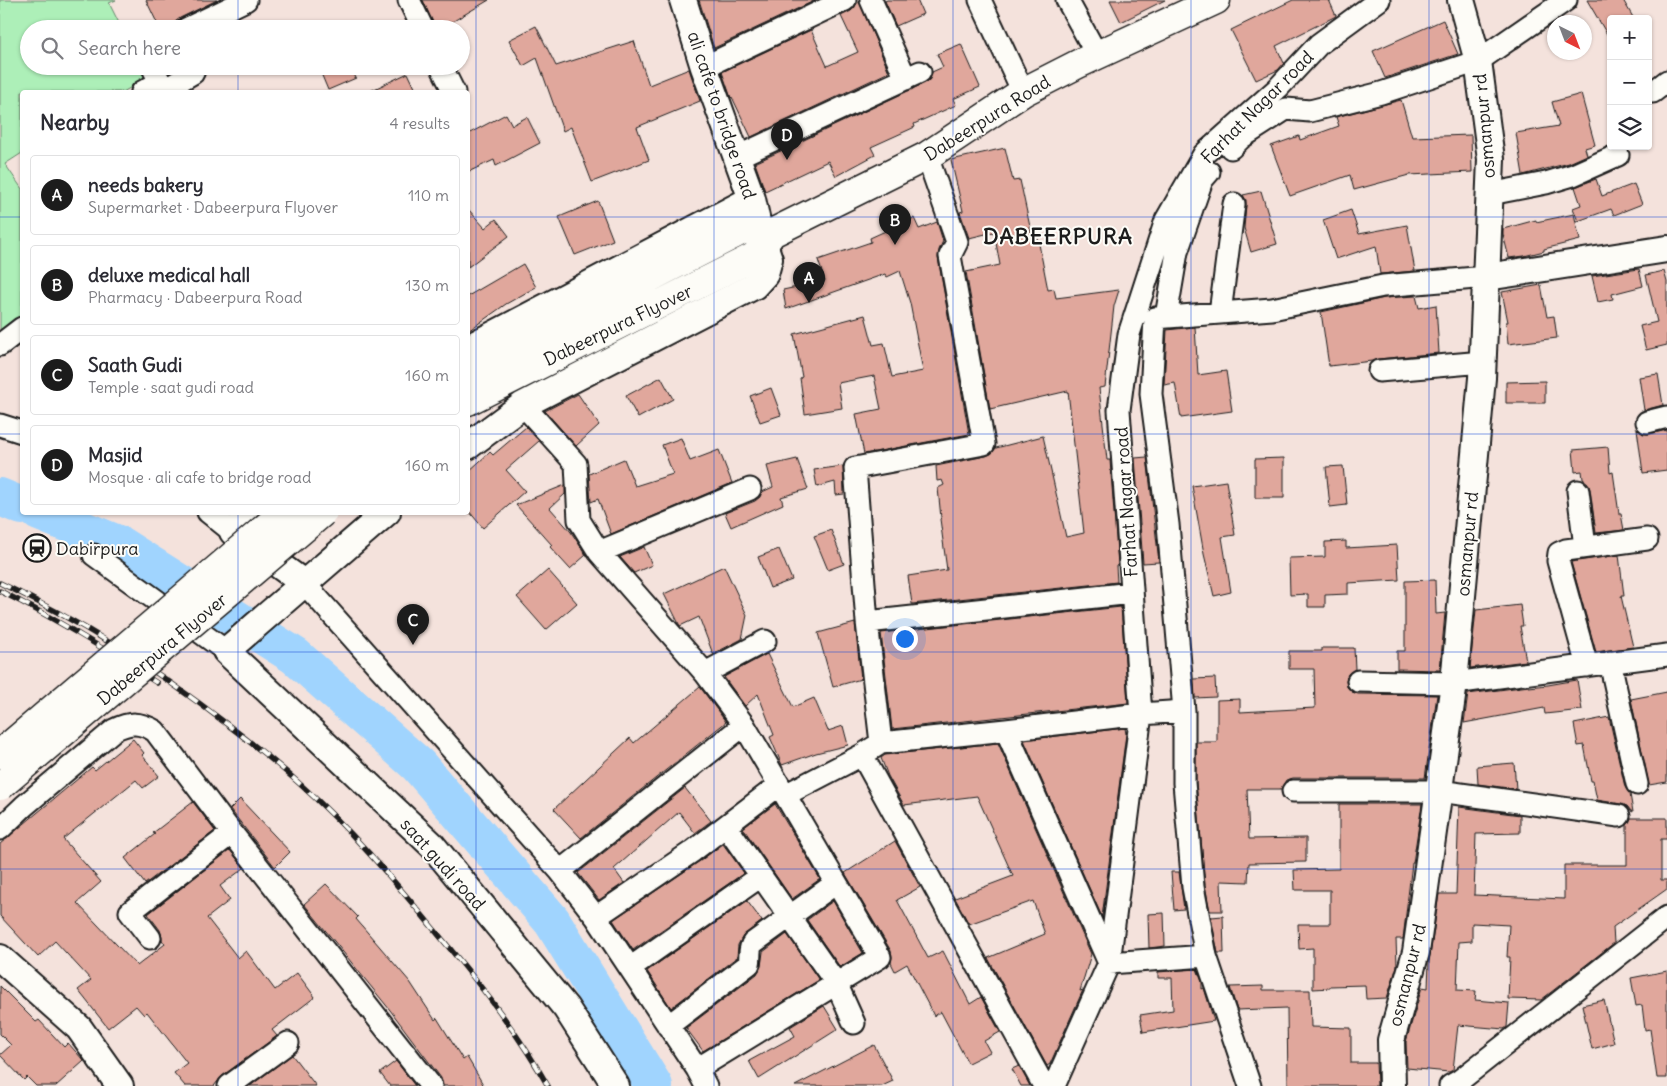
<!DOCTYPE html>
<html lang="en">
<head>
<meta charset="utf-8">
<style>
	body { margin:0; font-family:Delius,sans-serif; background:#f2f2f3; color:#2b2b33 }
	.controls { position:absolute; right:15px; top:15px; display:grid; overflow:hidden; border-radius:5px; box-shadow:0 1px 4px #0004 }
	.controls button { width:45px; height:45px; display:grid; place-items:center; padding:0; border:0; border-bottom:1px solid #e1e1e2; background:#fff; color:#2b2b33; font:25px sans-serif }
	.compass { position:absolute; left:1547px; top:15px; width:45px; height:45px; border-radius:50%; background:#fff; box-shadow:0 1px 4px #0004; rotate:138deg }
	.you { position:absolute; left:904px; top:638px; width:18px; height:18px; margin:-12px; border:4px solid #fff; border-radius:50%; background:#1a73e8; box-shadow:0 0 0 8px #1a73e833 }
	.badge { display:grid; place-items:center; width:32px; height:32px; border-radius:50%; background:#1c1c1c; color:#fff; font-size:16px; font-weight:700 }
	.pin { position:absolute; translate:-50% -41px; filter:drop-shadow(0 1px 2px #0008) }
	.pin::after { content:''; position:absolute; top:26px; width:18px; height:15px; background:inherit; clip-path:polygon(0 0,100% 0,50% 100%) }
	.list { margin:0; padding:0; list-style:none }
	h2 { display:flex; justify-content:space-between; align-items:center; height:65px; margin:0; padding:0 20px; font-size:21px }
	h2 small { font-size:16px; font-weight:400; color:#7c7c81 }
	.list li { display:grid; grid-template-columns:32px 1fr auto; gap:15px; align-items:center; box-sizing:border-box; height:80px; margin:0 10px 10px; padding:0 10px; border:1px solid #e1e1e2; border-radius:5px }
	.list b { display:block; font-size:19px; white-space:nowrap }
	.list p { margin:0; font-size:16px; white-space:nowrap; color:#7c7c81 }
	.list em { font-size:16px; font-style:normal; color:#7c7c81 }
	.icon { flex:none; width:28px; height:28px; fill:none; stroke:currentColor; stroke-width:2; stroke-linecap:round; stroke-linejoin:round }
	.map { position:relative; flex:none; width:1667px; height:1086px; overflow:hidden }
	.search { position:absolute; background:#fff; box-shadow:0 1px 4px #0004; left:20px; top:20px; width:450px; height:55px; display:flex; align-items:center; gap:12px; box-sizing:border-box; padding:0 18px; border-radius:28px; color:#7c7c81; font-size:19px }
	.panel { position:absolute; background:#fff; box-shadow:0 1px 4px #0004; left:20px; top:90px; width:450px; height:425px; border-radius:5px }
	.map>svg:first-child { display:block }
</style>
</head>
<body>
<div class="map">
<svg width="1667" height="1086" viewBox="0 0 1667 1086">
	<rect width="100%" height="100%" fill="#f4e2dc"/>
	<filter id="ink" filterUnits="userSpaceOnUse"><feTurbulence type="fractalNoise" baseFrequency=".02" numOctaves="2"/><feDisplacementMap in="SourceGraphic" scale="10" xChannelSelector="R" yChannelSelector="G"/><feConvolveMatrix kernelMatrix="1 2 1 2 8 2 1 2 1" color-interpolation-filters="sRGB"/></filter>
	<g filter="url(#ink)">
		<path fill="#adefb8" stroke="#64866a" d="M0,0H116L109,3L122,29H29V66H140L145,79L123,92H22V153L5,164L22,189V320L0,337Z"/>
		<g fill="none" stroke-linecap="round" stroke-linejoin="round">
			<path stroke="#a0d4fe" stroke-width="38" d="M0,497L22,506
				M39,512L118,544L295,656L418,765L552,921L654,1086"/>
		</g>
		<path fill="#e0a79c" stroke="#1c1c1c" d="M146,0H217L180,18L175,22L174,29H160Z
			M423,0H489L440,29H435Z
			M699,0H816L714,48Z
			M887,0H917L923,14L896,26L885,1Z
			M1110,0H1165L1121,22Z
			M1293,0H1329L1336,16L1276,46L1284,63L1278,70L1256,80L1231,30Z
			M1587,0H1623L1634,19H1611V41Z
			M859,1L889,72L751,137L732,97L731,98L722,72L811,30L827,66L858,52L841,16L851,11Z
			M1443,20L1458,54L1385,78L1373,51Z
			M536,26L556,66L634,41L649,85L689,69L700,101L637,127L649,160L592,182L571,127L563,131L537,58L523,66L509,40Z
			M961,44L980,87L953,99L956,105L914,124L915,127L871,147L875,155L836,176L828,161L765,191L755,163L925,83L930,79L932,72L943,67L937,54Z
			M318,66H350L356,78L328,90Z
			M408,73L417,92H368Z
			M1581,94L1595,145L1585,148L1587,155L1569,163L1523,175L1516,133L1559,126L1552,102Z
			M1401,100L1412,137L1471,135L1472,172L1409,175L1354,190L1350,175L1290,196L1271,146L1299,136L1300,140L1339,126L1336,117Z
			M506,114L512,125L527,117L540,143L496,166L494,160L468,172V134Z
			M1005,148L1013,181L1020,180L1033,241L1038,239L1048,290L1054,289L1056,298L1119,290L1114,306L1105,387L1099,388L1107,460H1110L1118,565L1116,566L1117,582L912,604L908,576L947,570L940,519L941,518L938,488L944,485L942,480L937,481L936,466L986,456L992,453L996,448L1043,436L1066,537L1084,533L1068,391L990,409L966,272L1000,265L994,232L969,238L960,212L963,211L951,160Z
			M1596,179L1602,196L1634,184L1642,204L1614,215L1611,209L1578,221L1573,208L1581,205L1575,187Z
			M1261,191L1277,244L1251,252L1244,228L1246,205V200L1243,195Z
			M598,201L613,240L575,255L559,217Z
			M468,209L485,228L496,219L509,236L468,267Z
			M1351,210L1359,234L1407,225L1415,271L1380,274L1376,246L1336,259L1323,220Z
			M1574,214L1580,240L1544,249V251L1524,256L1509,258L1503,234V229L1536,220V222Z
			M914,218L919,229L937,222L943,241L939,250L938,258L969,434L864,454L856,414L881,409L874,376L838,383L842,408L805,414L800,378L802,377L794,334L865,315L873,345L884,343L892,377L923,371L910,303L900,271L887,277L885,274L786,309L783,290L825,281L818,260L871,242L870,238Z
			M523,264L536,287L506,304L468,331V296Z
			M1639,269L1643,286L1612,294L1613,299L1598,302L1592,276Z
			M1664,271L1667,282V345L1646,350L1640,326L1657,322L1646,275Z
			M1541,285L1547,317L1554,316L1557,338L1508,344L1506,322H1508L1502,292Z
			M1416,296L1419,308L1436,305L1439,353L1378,359L1372,361L1329,366L1321,312L1385,298Z
			M1195,327L1198,375L1226,371L1232,411L1181,418L1175,383L1164,385L1167,330Z
			M1658,374L1663,405L1644,410L1639,377Z
			M661,377L673,399L638,418L626,396Z
			M1545,381V403H1506V382Z
			M771,388L781,415L760,422L750,396Z
			M578,394L599,425L576,446L545,411Z
			M526,427L539,441L506,470L525,491L483,528L468,510V472L490,452L493,455Z
			M1637,429L1643,434H1650L1667,430V470L1643,473Z
			M681,438L690,461L719,450L732,483L611,534L598,499L591,502L589,474L624,459L635,486L673,474L662,445Z
			M1608,447L1610,473L1613,472L1619,514H1621L1624,530L1596,533L1590,489L1588,483L1583,479L1582,471L1575,472L1573,450Z
			M1147,457L1159,562L1143,563L1135,458Z
			M1284,458V498H1255V459Z
			M797,459L808,489L781,497L783,504L731,527L725,513L755,501L760,497L762,492L773,487L767,466Z
			M843,466L844,494L836,495L835,482L817,487L814,470Z
			M1343,466L1347,505L1330,507L1326,467Z
			M1226,481L1235,535L1222,537L1231,592L1214,596L1204,554L1192,486Z
			M565,485V494L550,508L571,532L586,555L570,569L550,547L552,545L516,505Z
			M831,530L844,564L828,570L814,536Z
			M1346,541V548L1397,545L1399,580L1348,583V594L1325,595V607H1308V594L1290,595L1289,558L1325,557V542Z
			M644,547L652,565L634,573L620,557Z
			M779,549L792,580L770,588L758,557Z
			M1619,555L1624,596H1621L1633,647L1596,652L1571,562Z
			M724,566L747,615L742,639L713,654L699,617L680,626L664,594Z
			M548,570L577,603L546,630L517,597Z
			M1435,580L1436,614L1445,613L1440,670L1397,669V651H1405V581Z
			M1520,605L1523,626H1520L1526,661L1470,668L1476,610Z
			M1121,607L1128,703L892,729L881,633Z
			M855,623L861,679L833,687L818,633Z
			M1322,648H1354L1355,669L1348,674L1346,680L1347,687L1352,692L1358,694L1437,695L1425,778H1293L1286,780L1281,789H1247L1249,839L1306,838V862L1249,863L1248,882L1221,881L1222,911H1210L1205,885L1196,782V742H1217V700L1240,699V712L1315,708L1314,669H1289V651H1322Z
			M767,654L793,707L814,698L828,731L843,726L848,745L816,753L782,765L770,737L774,735L758,694L745,706L724,677Z
			M1215,678L1216,697L1195,698L1194,679Z
			M1577,680L1582,710L1545,714L1544,708L1464,723L1468,694L1529,686V687L1548,685Z
			M700,687L726,722L581,838L554,809L630,738L634,743Z
			M1667,692V782L1649,785L1631,699Z
			M1609,717L1625,787L1630,794L1633,812L1631,811L1627,806L1621,804L1597,800L1593,781H1591L1584,745L1578,746L1574,724Z
			M1125,728L1126,734L1102,917L1024,740Z
			M133,739L144,753L142,755L159,776L143,788L136,780L63,839L101,882L77,903L137,966L165,944L162,940V936L160,930L148,914L230,850L244,868L220,886L230,900L207,918L238,958L246,951L275,990L297,973L315,997L272,1030L277,1036L222,1076L214,1086H185L174,1073L187,1063L147,1012L144,1015L136,1006L108,1028L78,990L91,980L55,941L38,957L0,916V844L92,767L95,770Z
			M998,743L1091,954L1080,991L1083,990L1050,1064L1047,1066L988,958L1045,934L1033,901L969,924L955,898L1013,876L977,796L904,805L888,776L881,758L885,755Z
			M1514,763L1516,789L1478,784L1477,766Z
			M685,788L711,821L695,833L679,812L614,869L624,883L599,900L578,873Z
			M240,799L290,852L275,867L230,809Z
			M193,802L215,831L145,884L125,858L155,834L153,833Z
			M775,804L820,879L792,899L743,828Z
			M1339,804H1422L1413,863H1412L1403,939H1396L1397,966L1387,998L1366,999L1365,985L1330,986V988L1313,989V948L1299,949L1298,924H1330V890H1295L1294,870L1339,869Z
			M1459,807L1520,815V833L1476,834L1474,895L1564,899V865H1627V825L1631,818H1667V839H1661V880H1667V889L1613,927L1614,943L1541,1000L1508,999L1510,957H1507L1509,925L1472,923V941L1459,942L1457,990L1476,991L1475,1000L1509,1003L1507,1027L1504,1029L1458,1025L1453,1070L1449,1072L1407,1068L1406,1042L1422,987L1428,988L1429,962L1439,894H1456Z
			M895,841L920,887L897,900L928,958L943,951L970,1004L981,997L1000,1032L984,1041L990,1052L968,1063L941,1012L934,1016L907,964L895,971L891,963L892,957L891,951L845,873Z
			M723,844L744,873L633,950L613,920L700,861Z
			M1171,872H1179L1184,909L1174,910Z
			M326,884L358,917L356,919L410,982L435,1020L437,1018L463,1060L467,1057L484,1086H443L441,1078L390,1010L304,904Z
			M747,901L762,921L743,936L738,945L737,957L671,1008L647,971Z
			M833,901L863,953L840,967L807,920Z
			M1164,913L1165,946L1149,948L1148,914Z
			M1223,916L1224,953H1218L1211,917Z
			M787,934L819,980L703,1051L686,1028L757,974L761,966L763,952Z
			M1197,969L1202,982V989L1204,988L1214,1021L1143,1032L1140,1015L1173,1010L1172,978H1158V972Z
			M1667,971V1078H1657L1650,1029L1645,1030L1642,1005L1636,1006L1631,978Z
			M0,986L36,1022L39,1020L64,1047L68,1043L84,1061L56,1086H36L27,1077L24,1080L0,1055L11,1045L0,1034Z
			M1263,986V990H1310L1311,1027L1351,1028V1063H1376L1377,1086H1288L1287,1008L1237,1010L1230,987Z
			M1604,1000L1614,1043L1592,1049L1582,1005Z
			M824,1006L838,1029L759,1079L749,1061L795,1036L790,1027Z
			M874,1045L893,1081L882,1086H795Z
			M292,1055L316,1086H250Z
			M396,1061L415,1086H390L380,1073Z
			M1019,1066L1030,1086H1021L1012,1069Z"/>
		<g fill="none" stroke-linecap="round" stroke-linejoin="round">
			<g stroke="#1c1c1c" stroke-width="25">
				<path id="minor" d="M409,0L423,29
					M871,0L906,79
					M980,0L1023,92
					M1067,0L1097,55
					M186,29L246,0
					M152,66L165,92
					M441,66L454,92
					M704,67L845,0
					M164,90L193,73L194,70L193,66
					M142,92L160,82
					M1653,92L1667,81
					M1231,148L1241,138L1286,109L1310,111L1381,93L1478,61L1566,0
					M737,157L920,72
					M1490,194L1546,183L1573,175L1618,155
					M1220,313L1234,204
					M1166,317L1177,252L1202,180L1209,172
					M0,345L22,328
					M1379,371L1483,362
					M523,405L576,464L579,520L599,552L705,673L744,725L880,957L697,1069
					M1647,422L1667,417
					M0,425L22,432
					M1578,491L1585,547
					M208,512L233,532
					M599,552L750,489
					M94,555L226,651
					M305,584L560,871L596,917L697,1069L706,1086
					M867,622L1132,593
					M1610,662L1637,784
					M1587,666L1558,561L1559,553L1566,550L1647,539
					M705,673L765,641
					M1358,681L1454,683L1667,655
					M1006,730L1109,963L1206,956
					M881,743L867,622L855,468L984,444L950,256L957,242L927,156
					M862,755L1044,1086
					M1293,791H1439L1619,816
					M785,795L862,755L881,743L1006,730L1141,714L1184,711
					M726,826L836,983L854,1023
					M0,829L24,806L114,730C130,722 140,722 155,731L232,833L431,1086
					M560,871L744,725
					M596,917L693,851L779,785
					M150,938L130,912L232,833
					M630,968L761,876
					M668,1026L749,964C751,956 748,949 753,943L836,883
					M229,1086L288,1043
					M1054,1086L1109,963L1141,714L1119,410L1129,334L1166,220L1204,154L1278,88L1319,44L1379,0
					M1250,1086L1206,956L1193,887L1184,783V711L1168,524L1151,394L1155,318L1272,309L1383,286L1487,277
					M1450,1086L1459,1081L1667,917"/>
			</g>
			<g stroke="#1c1c1c" stroke-width="30">
				<path id="tertiary" d="M1487,277L1667,249
					M468,348L752,199
					M468,446L523,405L754,286L765,274L769,259L764,244L759,231L752,199L704,67L683,0
					M254,512L233,532L305,584
					M387,512L226,651L432,845L566,1008L616,1086
					M0,958L79,1028L120,1086
					M1392,1086L1391,1040L1416,952L1454,683L1482,378L1491,159L1478,61L1461,0"/>
			</g>
			<g stroke="#1c1c1c" stroke-width="31">
				<path id="secondary" d="M468,371L745,229L772,233L927,156L1023,92L1078,64L1216,0
					M468,401L755,256L772,233"/>
			</g>
			<use href="#minor" stroke="#fdfcf7" stroke-width="21"/>
			<use href="#tertiary" stroke="#fdfcf7" stroke-width="26"/>
			<use href="#secondary" stroke="#fdfcf7" stroke-width="28"/>
			<g stroke="#1c1c1c" stroke-width="5.5">
				<path id="rail" d="M0,583C81,621 157,670 228,725C253,744 278,764 301,785C349,828 391,877 432,927C474,977 516,1029 548,1086
					M0,591C55,618 106,650 157,683"/>
			</g>
			<use href="#rail" stroke="#fdfcf7" stroke-width="4" stroke-dasharray="11" stroke-linecap="butt"/>
			<g stroke="#1c1c1c" stroke-width="31" stroke-linecap="butt">
				<path id="secondary-bridge" d="M0,754L284,512
					M0,786L323,512"/>
			</g>
			<use href="#secondary-bridge" stroke="#fdfcf7" stroke-width="28"/>
		</g>
	</g>
	<path fill="none" stroke="#1d4ed8" stroke-width="1" stroke-opacity="0.55" d="M238,0V29M476,0V1086M714,0V1086M953,0V1086M1191,0V1086M1429,0V1086M238,66V92M0,217H22M468,217H1667M0,434H22M468,434H1667M238,512V1086M0,652H1667M0,869H1667"/>
	<defs>
		<g id="station-ring" transform="scale(1.4375)"><circle r="9.5" fill="#fdfcf7" stroke="#1c1c1c" stroke-width="1.5"/><path d="M-3-6H3Q5-6 5-4V2Q5 4 3 4L4.5 6H3L1.5 4h-3L-3 6H-4.5L-3 4Q-5 4-5 2V-4Q-5-6-3-6ZM-3.5-4v3h7v-3ZM-3.5 1v1.5H-2V1ZM2 1v1.5H3.5V1Z" fill="#1c1c1c"/></g>
	</defs>
	<g fill-rule="evenodd">
		<use href="#station-ring" x="37" y="548"/>
	</g>
	<g text-anchor="middle" dominant-baseline="central" stroke-width="4" stroke-linejoin="round" paint-order="stroke">
		<g font-size="18" fill="#1c1c1c" stroke="#fdfcf7">
			<text transform="translate(1257 107) rotate(-45)">Farhat Nagar road</text>
			<text transform="translate(722 115) rotate(71)">ali cafe to bridge road</text>
			<text transform="translate(987 118) rotate(-32)">Dabeerpura Road</text>
			<text transform="translate(1484 126) rotate(-95)">osmanpur rd</text>
			<text transform="translate(618 325) rotate(-26)">Dabeerpura Flyover</text>
			<text transform="translate(1126 502) rotate(-94)">Farhat Nagar road</text>
			<text transform="translate(1467 544) rotate(-85)">osmanpur rd</text>
			<text transform="translate(162 649) rotate(-40)">Dabeerpura Flyover</text>
			<text transform="translate(443 864) rotate(48)">saat gudi road</text>
			<text transform="translate(1407 975) rotate(-76)">osmanpur rd</text>
		</g>
		<g font-size="18" fill="#1c1c1c" stroke="#fdfcf7" text-anchor="start">
			<text x="56" y="548">Dabirpura</text>
		</g>
		<g font-size="22" font-weight="bold" letter-spacing="1" fill="#1c1c1c" stroke="#fdfcf7">
			<text x="1058" y="236">DABEERPURA</text>
		</g>
	</g>
</svg>
<div class="controls">
<button>+</button>
<button>−</button>
<button><svg class="icon" aria-label="layers" viewBox="0 0 24 24"><path d="M12 4l9 5-9 5-9-5zM3 14l9 5 9-5"/></svg></button>
</div>
<svg class="compass" viewBox="-18 -18 36 36"><path d="M0-13l5 13h-10z" fill="#e53935"/><path d="M0 13l5-13h-10z" fill="#7c7c81"/></svg>
<div class="you"></div>
<div class="pin badge" style="left:809px;top:303px">A</div>
<div class="pin badge" style="left:895px;top:245px">B</div>
<div class="pin badge" style="left:413px;top:645px">C</div>
<div class="pin badge" style="left:787px;top:160px">D</div>
<div class="search"><svg class="icon" aria-label="search" viewBox="0 0 24 24"><circle cx="10" cy="10" r="6"/><path d="M15 15l6 6"/></svg>Search here</div>
<section class="panel">
<h2>Nearby<small>4 results</small></h2>
<ul class="list">
<li><span class="badge">A</span><div><b>needs bakery</b><p>Supermarket · Dabeerpura Flyover</p></div><em>110 m</em></li>
<li><span class="badge">B</span><div><b>deluxe medical hall</b><p>Pharmacy · Dabeerpura Road</p></div><em>130 m</em></li>
<li><span class="badge">C</span><div><b>Saath Gudi</b><p>Temple · saat gudi road</p></div><em>160 m</em></li>
<li><span class="badge">D</span><div><b>Masjid</b><p>Mosque · ali cafe to bridge road</p></div><em>160 m</em></li>
</ul>
</section>
</div>
</body>
</html>
